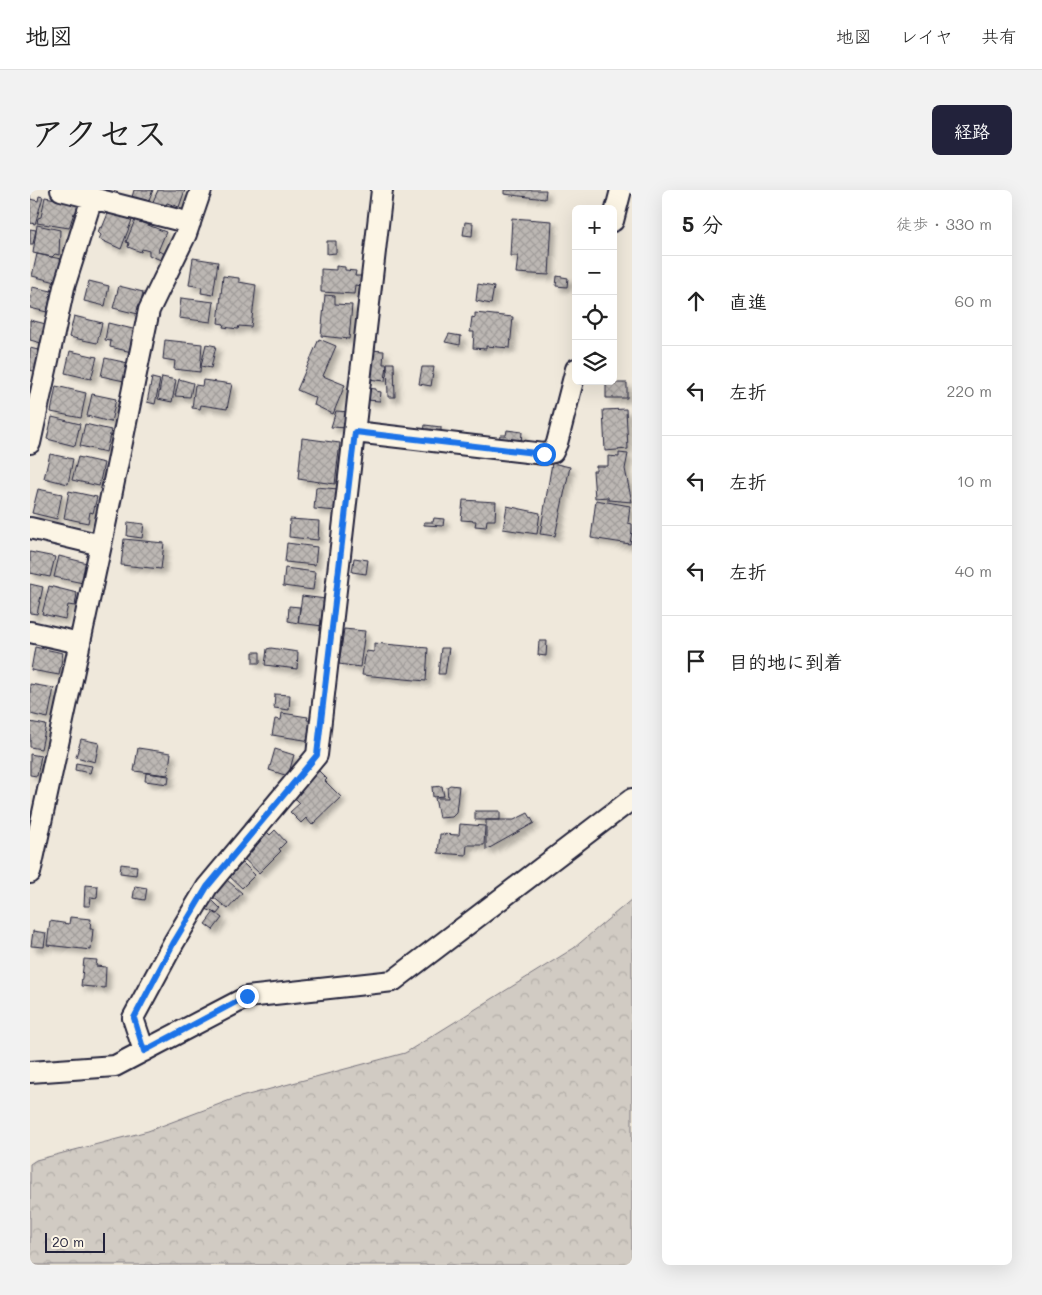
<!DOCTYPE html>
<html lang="ja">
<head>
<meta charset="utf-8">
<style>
	body { margin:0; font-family:Mali,"Klee One",sans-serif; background:#f2f2f2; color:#222 }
	.controls { position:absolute; right:15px; top:15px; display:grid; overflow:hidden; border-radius:8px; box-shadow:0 5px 20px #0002 }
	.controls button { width:45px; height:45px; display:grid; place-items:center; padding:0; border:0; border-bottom:1px solid #e0e0e0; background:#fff; color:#222; font:25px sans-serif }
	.scale { position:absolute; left:15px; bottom:12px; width:60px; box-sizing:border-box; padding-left:5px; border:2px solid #22223b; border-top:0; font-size:14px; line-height:18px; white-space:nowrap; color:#22223b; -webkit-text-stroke:4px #fcf5e5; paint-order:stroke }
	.stop { position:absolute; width:15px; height:15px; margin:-11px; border:4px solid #1a73e8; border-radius:50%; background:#fff }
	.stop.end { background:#1a73e8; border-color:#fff; box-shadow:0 1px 5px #0008 }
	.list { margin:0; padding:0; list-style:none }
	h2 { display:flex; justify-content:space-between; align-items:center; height:65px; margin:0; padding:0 20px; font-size:21px }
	h2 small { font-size:16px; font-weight:400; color:#767676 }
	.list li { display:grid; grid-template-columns:32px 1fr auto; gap:15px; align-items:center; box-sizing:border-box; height:90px; padding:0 20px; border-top:1px solid #e0e0e0 }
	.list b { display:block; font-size:19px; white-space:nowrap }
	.list em { font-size:16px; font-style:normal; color:#767676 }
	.icon { flex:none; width:28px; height:28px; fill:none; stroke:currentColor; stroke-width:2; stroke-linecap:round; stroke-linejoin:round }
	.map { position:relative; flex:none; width:602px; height:1075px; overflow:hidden; border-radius:8px }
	header { display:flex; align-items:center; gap:30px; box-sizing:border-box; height:70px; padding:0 25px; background:#fff; border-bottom:1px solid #e0e0e0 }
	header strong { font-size:24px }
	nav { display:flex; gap:28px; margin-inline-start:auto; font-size:18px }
	.intro { display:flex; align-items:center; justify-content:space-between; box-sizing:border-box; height:120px; padding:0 30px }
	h1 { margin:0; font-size:35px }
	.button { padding:12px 22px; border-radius:8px; background:#22223b; color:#fff; font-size:18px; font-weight:700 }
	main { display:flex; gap:30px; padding:0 30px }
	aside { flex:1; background:#fff; border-radius:8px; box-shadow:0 5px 20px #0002 }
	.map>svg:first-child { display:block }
</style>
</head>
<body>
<header>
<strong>地図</strong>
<nav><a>地図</a><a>レイヤ</a><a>共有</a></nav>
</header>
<div class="intro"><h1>アクセス</h1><a class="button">経路</a></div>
<main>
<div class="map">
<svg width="602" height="1075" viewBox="0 0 602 1075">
	<defs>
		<pattern id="forest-crowns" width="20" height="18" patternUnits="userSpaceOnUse" patternTransform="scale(1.25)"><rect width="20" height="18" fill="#d1cbc3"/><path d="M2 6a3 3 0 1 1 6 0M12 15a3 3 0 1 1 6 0" fill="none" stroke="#b3aea8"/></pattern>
		<pattern id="building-cross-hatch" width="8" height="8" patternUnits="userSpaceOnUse" patternTransform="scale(1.25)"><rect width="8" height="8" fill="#bcb7b3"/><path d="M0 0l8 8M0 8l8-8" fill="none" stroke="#a19d9b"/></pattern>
		<filter id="shadow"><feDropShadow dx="4.5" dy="4.5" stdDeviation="2.5" flood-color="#0004"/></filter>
	</defs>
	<rect width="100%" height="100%" fill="#efe8db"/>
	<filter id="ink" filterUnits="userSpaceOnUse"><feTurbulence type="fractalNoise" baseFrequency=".02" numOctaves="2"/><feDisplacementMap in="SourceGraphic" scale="10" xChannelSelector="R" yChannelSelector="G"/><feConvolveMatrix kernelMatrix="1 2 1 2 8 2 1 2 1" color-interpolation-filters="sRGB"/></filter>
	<g filter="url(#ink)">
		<path fill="url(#forest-crowns)" stroke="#7a767f" d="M602,709V1075H0V974L6,970L118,941L203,909L375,863L544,758Z"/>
		<path fill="url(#building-cross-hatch)" stroke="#22223b" filter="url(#shadow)" d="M104,0H123L118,12L102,7Z
			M128,0H155L149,17L137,13L135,18L122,14Z
			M474,0H516L515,9L474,4Z
			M0,4V9L8,11L9,6L13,7L5,34L0,33Z
			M15,7L49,13L47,24L44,23L39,38L7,33L8,28L11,27Z
			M79,21L99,27L98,29L102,30L91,59L69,49L71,45L68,42L70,37L72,38Z
			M482,28L522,31L519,85L486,83L488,66H480Z
			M105,30L136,42L128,61L136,64L133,71L119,65V61L112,59L111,62L98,57L99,53L96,52Z
			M435,32L443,33L442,46L433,45Z
			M7,35L30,40L29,65L25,64L22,67L3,63Z
			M0,39L6,40L3,54H0Z
			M297,51H306V63L297,64Z
			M7,64L31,69L26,92L2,86Z
			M163,68L188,72L183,105L171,103L172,97L159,95Z
			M306,76L315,77V80L326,81L325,86H331V96L325,95L324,104L291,102V79L306,80Z
			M193,86L209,88V92L226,95L221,137L209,136L208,139L193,137L194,134L188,133Z
			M527,86L538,88L537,97L526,96Z
			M59,91L79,96L75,116L54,111Z
			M448,94L464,97L461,114L446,111Z
			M89,96L113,102L108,124L83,118Z
			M2,97L22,101L17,122L0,118Z
			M295,105L305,106V114L322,115L319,149L291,146Z
			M151,108L184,112L181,132L149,128Z
			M445,123L483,127L480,158L456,156V159L443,158L444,142H440L442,127L445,128Z
			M44,126L72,133L67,153L39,147Z
			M0,130L16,134L11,153L0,150Z
			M78,133L107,140L102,162L80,157L81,151L75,150Z
			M419,144L431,146L430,155L415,152Z
			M289,149L306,156L293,186L315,195L303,224L284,215L286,208L267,200Z
			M135,150L172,154L170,182L144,179L145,171L133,169Z
			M176,154L186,156L181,178L171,176Z
			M0,158L12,161L7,182L0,180Z
			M341,160L354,161L353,174H357L355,191L338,189Z
			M40,161L67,167L61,189L35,183Z
			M75,168L98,173L94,191L71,186Z
			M357,173H364L365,207H358Z
			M392,177H404L401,196L389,194Z
			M132,187L146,190L142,212L128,209Z
			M122,188L130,190L125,214L117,212Z
			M149,189L163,193L160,207L145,206Z
			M173,190L202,194L197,219L171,215L170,219L162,218L165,195L172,196Z
			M576,193H597V208H576Z
			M26,196L56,203L51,228L21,222Z
			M337,198L346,199V201L351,202L350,211L336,210Z
			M62,204L86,209L81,232L57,226Z
			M596,219L598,259L575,261L573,220Z
			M306,221L320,222L319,238L301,237Z
			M22,227L50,234L45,256L17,249Z
			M55,234L81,240L76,262L50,256Z
			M395,235L411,237V243L394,242Z
			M477,240L492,242L491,253L469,250L470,245H476Z
			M272,248L310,253L305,294L268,289Z
			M589,263L598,264L595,279L602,312L578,310V307L565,308L563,281H566V276H578V266L589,267Z
			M20,264L43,269L38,294L14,288Z
			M48,267L74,273L69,296L42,290Z
			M522,273L540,277L525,346L510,344Z
			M286,297L308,299L307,321L284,319Z
			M8,299L32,304L27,329L2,323Z
			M39,301L67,307L63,323L60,322L58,333L34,328Z
			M433,310L466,312L465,330H457L456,337L445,336L446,331L431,330Z
			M566,310L600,316L598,333L602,334V340L600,354L561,348Z
			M477,316L510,323L507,344L473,339Z
			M404,328L414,329L413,336L394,335V332H403Z
			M260,329L289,331L288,350L259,347Z
			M98,332L114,334L112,348L97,346Z
			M94,349L134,353L131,379L91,375Z
			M257,353L287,357L285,375L255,372Z
			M0,362L25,367L20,387L0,383Z
			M29,366L57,373L53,393L24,387Z
			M324,368L338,370L336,384L322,382Z
			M255,378L285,382L283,400L253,396Z
			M0,394L13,397L7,424L0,423Z
			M19,396L47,403L45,416L38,415L35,429L12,424Z
			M272,406L296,409L293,436L268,433Z
			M259,416L270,417L268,433L258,431Z
			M314,439L335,441L330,477L309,474Z
			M509,451H517L516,466L508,465Z
			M344,453L398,458L396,491L332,485L336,461L344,462Z
			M5,457L33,463L29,485L1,480Z
			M241,458L268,462L267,479L235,475L237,459Z
			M411,458H419L415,484H408Z
			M223,462H230V473H223Z
			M0,494L24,498L18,528L0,524Z
			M245,504L260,505L259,520L244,518Z
			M252,523L278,527L277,530L285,531L281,551L242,545L245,529L251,530Z
			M0,532L16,535L11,559L0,557Z
			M51,549L69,553L65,572L46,567Z
			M108,558L141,563L138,585L104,581Z
			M245,559L264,565L258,586L239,580Z
			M0,564L11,566L7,586L0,585Z
			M46,573L62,576L60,583L45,580Z
			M286,578L297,589L295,591L311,607L282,635L276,628L271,633L260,622L270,613L262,605Z
			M116,583L139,586L138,594L115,591Z
			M420,595L429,596L426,623L422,627L409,628L405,608H418L417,597Z
			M412,596L414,606L403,607L402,597Z
			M445,621H470V630H445Z
			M498,623L504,633L456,660V630H484Z
			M430,634L455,636L454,655H437L436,665L408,663L410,644L429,645Z
			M234,639L240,645L245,640L256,652L249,659L251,661L229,683L213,668L225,657L221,652Z
			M213,673L225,685L212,698L199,686Z
			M91,674L107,676L106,685L90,683Z
			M197,690L212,703L198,719L183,707Z
			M55,695L68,696L67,708L61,707L60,716H54Z
			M105,696L117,698L115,710L103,708Z
			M182,710L191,719L187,724L176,719Z
			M184,722L192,728L183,740L175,734Z
			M40,727L61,729L60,739H63L61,760L17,755L20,731L39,734Z
			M3,741L16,743L14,757L1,756Z
			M54,769L67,770L66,776L76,777L75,798L51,796Z"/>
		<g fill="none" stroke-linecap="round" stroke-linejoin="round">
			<g stroke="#22223b" stroke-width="24">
				<path id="minor" d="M31,0L62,8
					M583,31L591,0
					M325,242L514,264L523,262L527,253L546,179
					M0,253L34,97L62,8L160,33
					M0,338L71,355
					M0,442L50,453
					M0,683L71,355L119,120L156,44L171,0
					M114,861L103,828L144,752L177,697L287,565L352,0
					M0,882L85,876L217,807L363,791L602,609"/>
			</g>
			<use href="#minor" stroke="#fcf5e5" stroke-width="20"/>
		</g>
	</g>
	<g fill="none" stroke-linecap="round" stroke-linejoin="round" filter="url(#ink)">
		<path stroke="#1a73e8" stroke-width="6" d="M217,806L114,861L104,828L144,752L177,697L287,565L325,242L514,264"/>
	</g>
</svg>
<div class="controls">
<button>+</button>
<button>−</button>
<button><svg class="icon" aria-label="locate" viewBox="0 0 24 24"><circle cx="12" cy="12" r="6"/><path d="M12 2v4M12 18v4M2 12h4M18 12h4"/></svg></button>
<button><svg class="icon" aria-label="layers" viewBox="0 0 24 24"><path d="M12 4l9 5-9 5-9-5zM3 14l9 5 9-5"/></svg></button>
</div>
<div class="scale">20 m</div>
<div class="stop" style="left:514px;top:264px"></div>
<div class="stop end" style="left:217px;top:806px"></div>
</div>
<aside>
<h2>5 分<small>徒歩 · 330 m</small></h2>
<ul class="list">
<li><svg class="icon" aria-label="ahead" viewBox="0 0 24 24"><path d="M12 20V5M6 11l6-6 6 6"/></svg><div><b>直進</b></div><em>60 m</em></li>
<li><svg class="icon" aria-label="left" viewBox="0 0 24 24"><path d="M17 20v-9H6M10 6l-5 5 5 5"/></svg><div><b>左折</b></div><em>220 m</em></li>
<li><svg class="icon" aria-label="left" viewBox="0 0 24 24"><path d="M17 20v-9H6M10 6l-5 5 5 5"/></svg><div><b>左折</b></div><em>10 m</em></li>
<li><svg class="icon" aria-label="left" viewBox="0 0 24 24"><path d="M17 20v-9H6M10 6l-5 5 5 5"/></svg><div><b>左折</b></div><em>40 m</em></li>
<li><svg class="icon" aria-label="arrive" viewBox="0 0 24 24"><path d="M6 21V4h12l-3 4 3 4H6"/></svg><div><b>目的地に到着</b></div></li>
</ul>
</aside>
</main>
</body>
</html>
